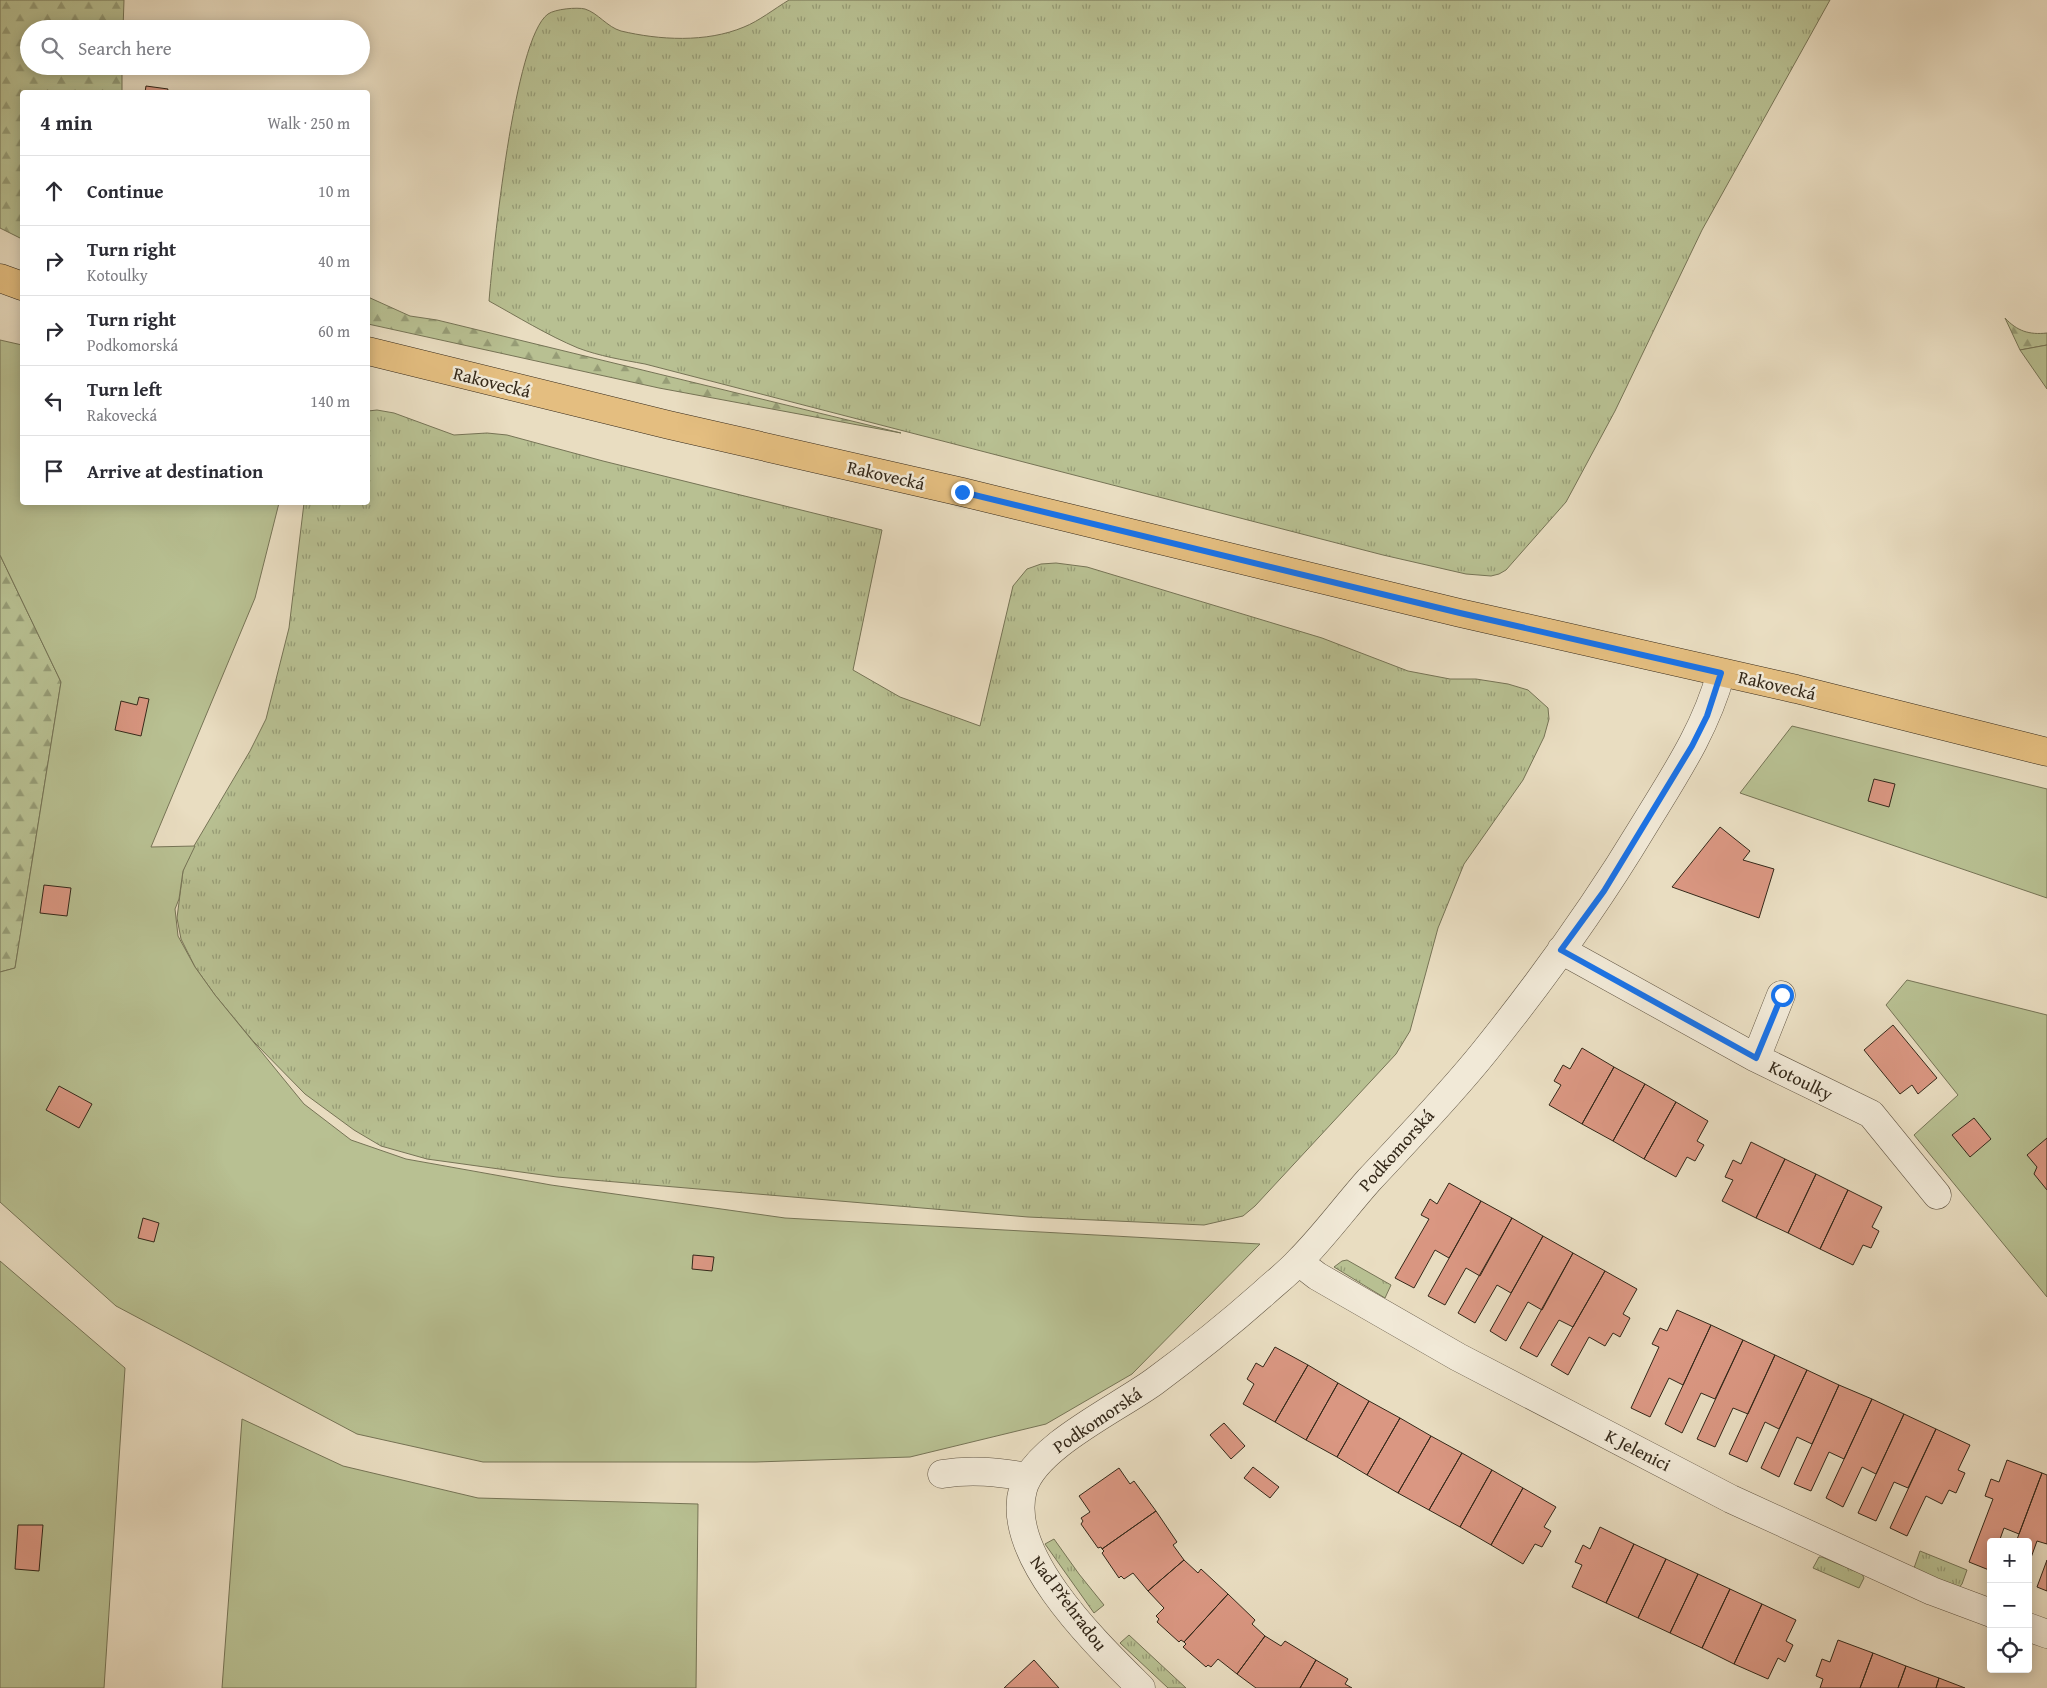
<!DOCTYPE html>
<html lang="en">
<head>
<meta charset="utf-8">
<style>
	body { margin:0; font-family:"Gentium Book Plus",serif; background:#f2f2f3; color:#2b2b33 }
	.controls { position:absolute; right:15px; bottom:15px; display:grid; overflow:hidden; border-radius:5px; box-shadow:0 2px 12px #0003 }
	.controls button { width:45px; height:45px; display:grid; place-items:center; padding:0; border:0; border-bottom:1px solid #e1e1e2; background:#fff; color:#2b2b33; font:25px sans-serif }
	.stop { position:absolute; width:15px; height:15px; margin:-11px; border:4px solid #1a73e8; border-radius:50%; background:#fff }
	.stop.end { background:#1a73e8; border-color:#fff; box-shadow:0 1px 5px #0008 }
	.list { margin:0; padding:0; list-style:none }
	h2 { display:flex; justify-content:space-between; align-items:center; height:65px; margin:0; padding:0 20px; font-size:21px }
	h2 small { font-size:16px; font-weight:400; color:#7c7c81 }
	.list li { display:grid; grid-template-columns:32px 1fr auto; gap:15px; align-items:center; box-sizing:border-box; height:70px; padding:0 20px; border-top:1px solid #e1e1e2 }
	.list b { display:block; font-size:19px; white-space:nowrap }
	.list p { margin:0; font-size:16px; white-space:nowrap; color:#7c7c81 }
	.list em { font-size:16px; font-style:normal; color:#7c7c81 }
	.icon { flex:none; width:28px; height:28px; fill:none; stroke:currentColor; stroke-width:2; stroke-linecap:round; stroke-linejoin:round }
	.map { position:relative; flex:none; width:2047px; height:1688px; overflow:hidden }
	.search { position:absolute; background:#fff; box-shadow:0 2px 12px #0003; left:20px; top:20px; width:350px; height:55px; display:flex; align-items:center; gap:12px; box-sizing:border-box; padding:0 18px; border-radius:28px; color:#7c7c81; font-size:19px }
	.panel { position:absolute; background:#fff; box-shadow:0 2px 12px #0003; left:20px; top:90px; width:350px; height:415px; border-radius:5px }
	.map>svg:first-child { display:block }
</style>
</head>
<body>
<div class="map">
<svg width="2047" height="1688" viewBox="0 0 2047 1688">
	<defs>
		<pattern id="grass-tufts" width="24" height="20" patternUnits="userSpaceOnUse" patternTransform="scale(1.25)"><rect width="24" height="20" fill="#b8c092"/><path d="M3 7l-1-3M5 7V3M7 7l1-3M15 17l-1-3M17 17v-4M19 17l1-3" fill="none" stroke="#969c76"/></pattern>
		<pattern id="forest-firs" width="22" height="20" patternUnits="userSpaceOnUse" patternTransform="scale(1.25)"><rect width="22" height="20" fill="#b8c092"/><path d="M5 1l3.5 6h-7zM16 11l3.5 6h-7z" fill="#969c76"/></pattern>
	</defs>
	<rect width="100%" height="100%" fill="#e9ddc1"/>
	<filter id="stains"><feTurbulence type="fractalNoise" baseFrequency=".004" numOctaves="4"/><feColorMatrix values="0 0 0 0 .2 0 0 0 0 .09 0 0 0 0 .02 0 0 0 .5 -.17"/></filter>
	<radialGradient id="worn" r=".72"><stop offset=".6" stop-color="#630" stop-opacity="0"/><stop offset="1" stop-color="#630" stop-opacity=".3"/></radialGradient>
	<path fill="url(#grass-tufts)" stroke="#767456" d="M789,0H1830L1702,230L1615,411L1566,502L1506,570L1499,574L1491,576L1466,574L1383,555L645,364C623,360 599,356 578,348C547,335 518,317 489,301C493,253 514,38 548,14C555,9 577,7 585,9C598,13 607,27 621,31C659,40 706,43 744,27C759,21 774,9 789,0Z
		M377,410L394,413L454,435L487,433L507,435L603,461L882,530L853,670L900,697L980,726L1013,586L1027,569L1041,564L1056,563L1087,567L1322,638L1408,671L1450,679H1476L1508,684L1528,690L1548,708L1549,719L1544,737L1523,780L1464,864L1438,928L1410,1031L1396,1054L1255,1206L1243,1216L1204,1225L1028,1217L557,1177L427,1159L381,1146L354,1130L305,1094L253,1041L215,995L195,967L181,939L177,918L183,871L191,851L250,751L266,719L289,628L304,503L368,502V411Z
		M1347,1260L1391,1285L1385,1298L1334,1267L1342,1261Z
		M1054,1539L1079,1574L1104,1605L1094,1613L1045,1544Z
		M1920,1551L1967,1570L1962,1584L1957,1590L1914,1568Z
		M1819,1557H1822L1862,1574L1864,1578L1859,1588L1813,1568Z
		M1129,1635L1186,1688H1168L1120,1643Z"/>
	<path fill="url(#forest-firs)" stroke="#767456" d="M0,0H124L123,29H29V66H122V92H22V239L0,228Z
		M368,297L410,316L437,320L901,433L659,388L368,324Z
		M2005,318C2017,331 2029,335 2047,333V345L2020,350Z
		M0,555L61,682L15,968L0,972Z"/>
	<path fill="#b8c092" stroke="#767456" d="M0,340L22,345V502L279,503L255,598L151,847L195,846L183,871L179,899L175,909L178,936L195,967L215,995L304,1104L351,1140L406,1159L551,1185L785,1218L1260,1244L1132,1374L1046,1424L910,1457L756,1462H483L357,1434L116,1306L0,1202V972L15,968L61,682L0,555Z
		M2047,345V389L2020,350Z
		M1792,726L2047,789V898L1740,793Z
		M1907,980L2047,1015V1297L1914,1135L1958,1095L1886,1005Z
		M0,1261L125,1368L104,1688H0Z
		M242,1419L343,1466L478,1498L698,1504L696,1688H222Z"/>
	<path fill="#da9782" stroke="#342819" d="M146,86L168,89L167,92H145Z
		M139,697L149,699L141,736L115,730L121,701L137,705Z
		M1874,779L1895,784L1889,807L1868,801Z
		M1720,827L1750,851L1743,860L1774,869L1759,918L1672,887Z
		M44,885L71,888L67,916L40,913Z
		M1893,1025L1937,1078L1918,1094L1912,1085L1900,1094L1864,1050Z
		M1582,1048L1614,1067L1582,1124L1549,1105L1561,1085L1554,1081L1563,1065L1570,1069Z
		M1614,1067L1645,1084L1613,1141L1582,1124Z
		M1645,1084L1676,1102L1644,1159L1613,1141Z
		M59,1086L92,1104L79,1128L46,1110Z
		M1676,1102L1708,1121L1697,1141L1704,1145L1695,1161L1687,1157L1676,1177L1644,1159Z
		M1974,1118L1991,1139L1970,1157L1952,1135Z
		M2047,1138V1190L2034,1174L2037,1167L2027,1155Z
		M1751,1142L1785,1159L1756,1218L1722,1201L1733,1180L1725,1177L1733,1160L1741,1164Z
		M1785,1159L1816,1174L1788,1233L1756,1218Z
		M1816,1174L1848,1190L1820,1249L1788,1233Z
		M1449,1183L1481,1201L1449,1258L1435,1250L1414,1288L1395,1278L1429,1219L1421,1215L1430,1199L1437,1204Z
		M1848,1190L1882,1207L1872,1227L1879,1231L1871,1248L1863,1245L1853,1265L1820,1249Z
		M1481,1201L1512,1218L1480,1276L1466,1268L1445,1305L1428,1296Z
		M143,1218L159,1223L154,1242L138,1238Z
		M1512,1218L1543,1236L1511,1293L1497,1285L1475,1323L1458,1313Z
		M1543,1236L1573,1253L1542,1310L1528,1302L1506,1341L1490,1331Z
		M1573,1253L1605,1271L1573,1327L1559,1320L1537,1357L1520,1348Z
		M693,1255L714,1257L712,1271L692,1269Z
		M1605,1271L1637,1289L1623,1314L1630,1318L1620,1337L1613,1333L1605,1346L1589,1337L1568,1375L1551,1365Z
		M1677,1310L1711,1325L1683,1385L1669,1378L1650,1417L1631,1408L1659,1347L1652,1344L1660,1328L1667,1331Z
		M1711,1325L1743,1340L1715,1399L1701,1393L1682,1433L1665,1424Z
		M1743,1340L1775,1355L1748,1414L1733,1408L1715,1447L1697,1439Z
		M1275,1347L1308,1365L1275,1422L1243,1404L1254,1384L1247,1379L1256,1363L1263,1367Z
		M1775,1355L1807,1370L1779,1429L1765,1422L1747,1462L1729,1454Z
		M1308,1365L1338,1383L1306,1440L1275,1422Z
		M1807,1370L1839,1385L1812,1444L1797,1437L1779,1477L1761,1468Z
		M1338,1383L1369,1401L1337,1457L1306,1440Z
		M1839,1385L1872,1399L1844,1459L1829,1452L1811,1491L1794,1484Z
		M1872,1399L1904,1414L1876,1474L1862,1467L1843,1507L1826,1498Z
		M1369,1401L1400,1418L1367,1475L1337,1457Z
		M1904,1414L1936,1429L1908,1488L1894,1482L1876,1521L1858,1513Z
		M1400,1418L1431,1436L1398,1493L1367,1475Z
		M1224,1423L1245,1446L1231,1459L1210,1435Z
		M1936,1429L1970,1445L1958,1470L1965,1473L1956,1493L1949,1490L1942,1504L1926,1496L1907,1536L1890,1528Z
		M1431,1436L1462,1453L1429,1510L1398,1493Z
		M1462,1453L1492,1470L1460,1527L1429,1510Z
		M2007,1460L2042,1473L2019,1534L2004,1528L1999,1542H1991L1989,1570L1969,1562L1993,1499L1985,1496L1991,1479L1999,1482Z
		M1253,1467L1279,1487L1270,1498L1244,1478Z
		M1119,1468L1130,1484L1134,1481L1156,1511L1102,1549L1101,1547L1098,1548L1081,1524L1083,1521L1081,1518L1090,1512L1079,1496Z
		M1492,1470L1523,1488L1491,1545L1460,1527Z
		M2042,1473L2047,1475V1544L2037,1541L2028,1566V1542H2016Z
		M1523,1488L1556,1507L1544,1527L1551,1531L1542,1547L1535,1544L1523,1564L1491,1545Z
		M1156,1511L1177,1542L1173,1545L1184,1560L1148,1591L1133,1573L1124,1579L1121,1576L1119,1578L1102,1553L1104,1551L1102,1549Z
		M18,1525H43L39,1571L15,1569Z
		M1600,1527L1634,1544L1606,1603L1572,1587L1582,1565L1575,1562L1583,1545L1590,1549Z
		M1634,1544L1666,1559L1638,1618L1606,1603Z
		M1666,1559L1698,1574L1670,1633L1638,1618Z
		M1184,1560L1198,1573L1201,1569L1228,1594L1184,1642L1181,1640L1179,1642L1157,1622L1159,1619L1156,1616L1164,1608L1148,1591Z
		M2047,1560V1591L2037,1587Z
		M1698,1574L1730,1589L1702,1648L1670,1633Z
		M1730,1589L1762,1604L1734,1664L1702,1648Z
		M1228,1594L1255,1620L1252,1624L1265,1636L1237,1674L1218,1659L1211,1667L1208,1665L1206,1667L1183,1647L1186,1644L1184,1642Z
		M1762,1604L1796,1620L1786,1641L1793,1645L1785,1662L1778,1658L1768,1679L1734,1664Z
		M1265,1636L1281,1646L1285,1641L1316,1660L1300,1688H1256L1237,1674Z
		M1838,1640L1873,1653L1860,1688H1820L1823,1679L1816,1676L1822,1659L1830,1662Z
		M1873,1653L1906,1666L1898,1688H1860Z
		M1034,1660L1059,1688H1004Z
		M1316,1660L1348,1679L1345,1684L1352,1688H1300Z
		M1906,1666L1939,1678L1936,1688H1898Z
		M1939,1678L1965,1688H1936Z"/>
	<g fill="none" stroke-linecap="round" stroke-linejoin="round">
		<g stroke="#615543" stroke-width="29">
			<path id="minor" d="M1561,950L1756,1058L1871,1114L1937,1195
				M1756,1058L1781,995
				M1299,1262L1317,1276L1458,1357L1731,1499L1932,1591L1991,1613
				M942,1474C971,1469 998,1472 1027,1477
				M2028,1627L2047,1634
				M1141,1688C1098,1645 1004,1556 1023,1489C1034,1447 1120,1407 1155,1381C1193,1353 1229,1324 1264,1293C1276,1282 1288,1273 1299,1261C1324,1236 1345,1207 1369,1180C1408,1138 1449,1096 1485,1051C1542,980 1596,905 1643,827C1674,776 1705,731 1721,673"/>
		</g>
		<g stroke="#342819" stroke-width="29">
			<path id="major" d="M0,278L22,286
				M368,351L669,425L962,492L1460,613L1796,689L2047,752"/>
		</g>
		<use href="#minor" stroke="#f1e9d7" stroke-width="28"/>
		<use href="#major" stroke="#e4be80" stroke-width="28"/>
	</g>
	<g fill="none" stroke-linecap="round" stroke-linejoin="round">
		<path stroke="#1a73e8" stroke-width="6" d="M962,492L1460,613L1721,673L1707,716L1692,746L1604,891L1561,950L1756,1058L1782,995"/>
	</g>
	<g text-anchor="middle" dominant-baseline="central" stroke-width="5" stroke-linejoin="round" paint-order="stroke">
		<g font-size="18" fill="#342819" stroke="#f1e9d7">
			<text transform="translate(492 382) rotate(14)">Rakovecká</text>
			<text transform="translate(886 475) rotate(13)">Rakovecká</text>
			<text transform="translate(1777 685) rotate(13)">Rakovecká</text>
			<text transform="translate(1801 1080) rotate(26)">Kotoulky</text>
			<text transform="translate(1396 1150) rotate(-48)">Podkomorská</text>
			<text transform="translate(1097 1420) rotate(-34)">Podkomorská</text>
			<text transform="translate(1638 1450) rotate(27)">K Jelenici</text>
			<text transform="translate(1069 1603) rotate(53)">Nad Přehradou</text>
		</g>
	</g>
	<rect width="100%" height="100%" filter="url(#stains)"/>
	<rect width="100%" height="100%" fill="url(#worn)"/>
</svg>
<div class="controls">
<button>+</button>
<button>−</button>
<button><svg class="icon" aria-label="locate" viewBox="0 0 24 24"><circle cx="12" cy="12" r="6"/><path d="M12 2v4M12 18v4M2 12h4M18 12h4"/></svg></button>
</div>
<div class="stop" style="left:1782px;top:995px"></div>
<div class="stop end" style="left:962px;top:492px"></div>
<div class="search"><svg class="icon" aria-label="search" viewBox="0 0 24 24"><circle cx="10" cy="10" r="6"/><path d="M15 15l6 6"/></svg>Search here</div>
<section class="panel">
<h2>4 min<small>Walk · 250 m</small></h2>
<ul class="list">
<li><svg class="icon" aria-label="ahead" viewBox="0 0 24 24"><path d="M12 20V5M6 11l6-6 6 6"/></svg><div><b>Continue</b></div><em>10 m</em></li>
<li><svg class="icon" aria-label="right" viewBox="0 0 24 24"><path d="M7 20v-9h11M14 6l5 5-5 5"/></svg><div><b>Turn right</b><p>Kotoulky</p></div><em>40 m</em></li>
<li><svg class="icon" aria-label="right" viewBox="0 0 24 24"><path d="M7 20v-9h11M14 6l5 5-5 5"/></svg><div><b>Turn right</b><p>Podkomorská</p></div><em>60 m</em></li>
<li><svg class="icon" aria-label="left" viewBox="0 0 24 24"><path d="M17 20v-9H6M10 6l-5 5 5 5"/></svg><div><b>Turn left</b><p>Rakovecká</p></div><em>140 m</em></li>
<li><svg class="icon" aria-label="arrive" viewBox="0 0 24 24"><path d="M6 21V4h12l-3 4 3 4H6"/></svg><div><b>Arrive at destination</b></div></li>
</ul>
</section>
</div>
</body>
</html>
